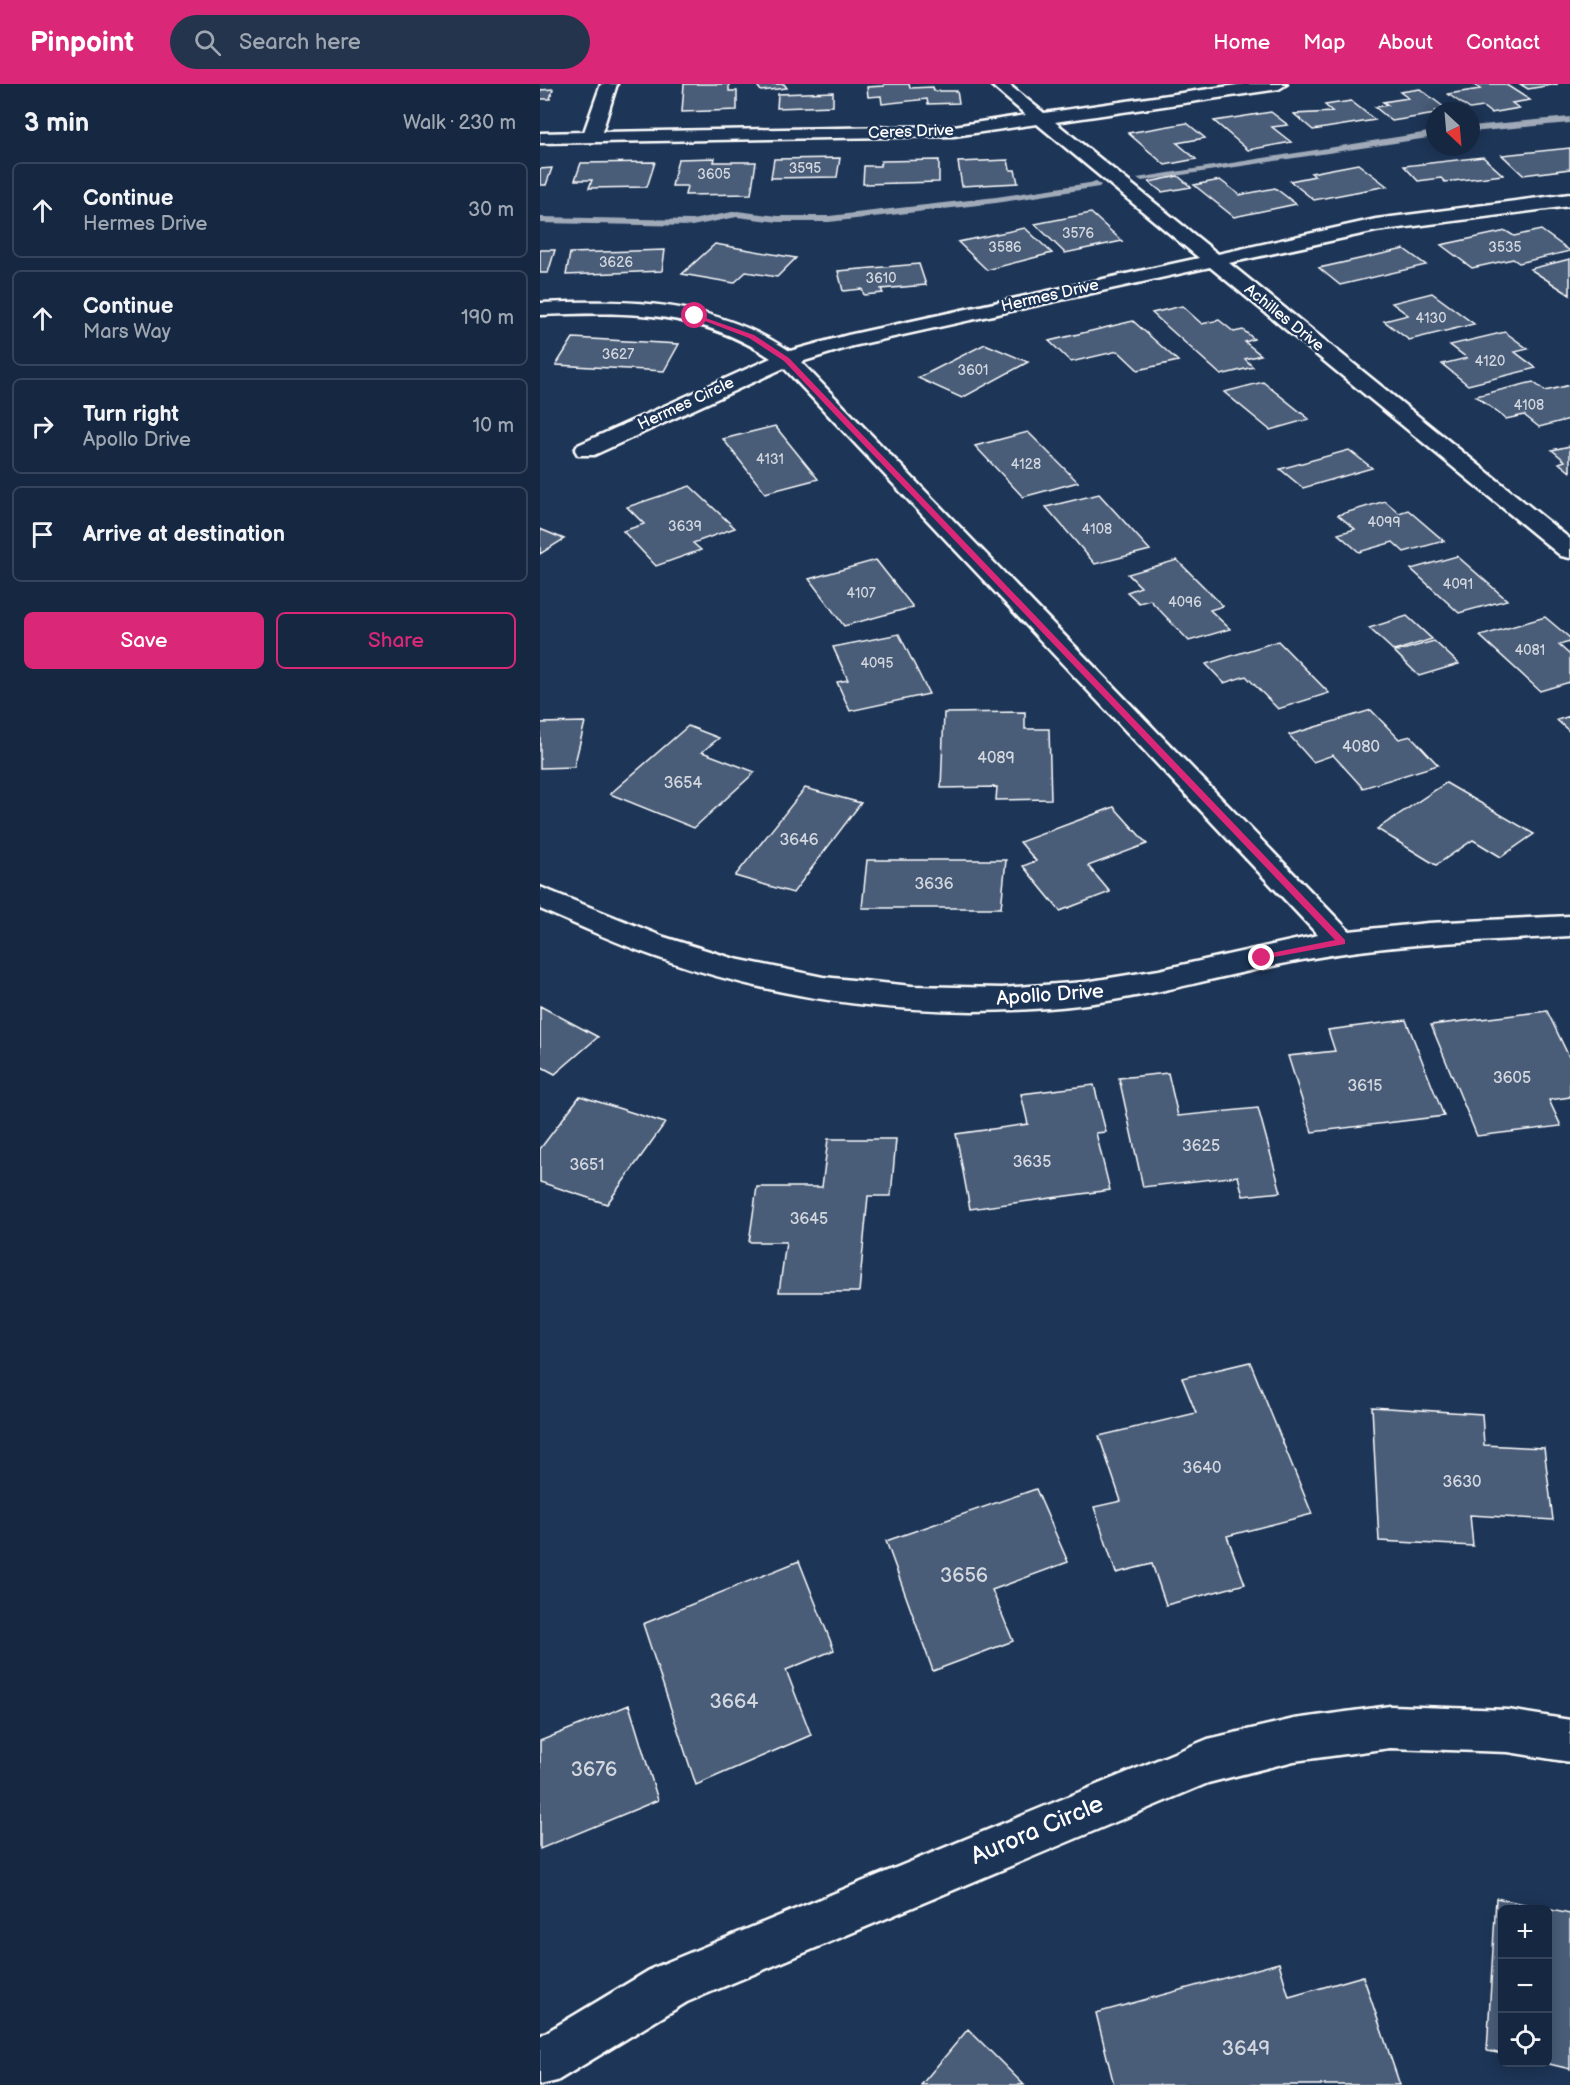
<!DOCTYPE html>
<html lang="en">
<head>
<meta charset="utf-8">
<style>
	body { margin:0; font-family:"Balsamiq Sans",sans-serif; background:#23344c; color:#f1f3f6 }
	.controls { position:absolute; right:18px; bottom:18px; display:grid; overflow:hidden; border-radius:9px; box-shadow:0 3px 15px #0003 }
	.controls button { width:54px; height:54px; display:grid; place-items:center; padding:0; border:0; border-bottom:2px solid #35445a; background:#162841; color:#f1f3f6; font:30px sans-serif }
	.compass { position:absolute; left:886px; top:18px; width:54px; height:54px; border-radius:50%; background:#162841; box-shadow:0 3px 15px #0003; rotate:154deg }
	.stop { position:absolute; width:18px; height:18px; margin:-14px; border:4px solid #db2777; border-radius:50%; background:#fff }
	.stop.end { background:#db2777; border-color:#fff; box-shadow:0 2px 6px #0008 }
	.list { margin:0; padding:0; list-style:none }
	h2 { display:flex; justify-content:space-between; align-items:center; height:78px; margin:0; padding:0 24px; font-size:26px }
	h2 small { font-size:20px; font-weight:400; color:#9ea6b1 }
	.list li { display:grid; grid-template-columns:39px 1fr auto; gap:18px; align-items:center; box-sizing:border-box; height:96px; margin:0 12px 12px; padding:0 12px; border:2px solid #35445a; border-radius:9px }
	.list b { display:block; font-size:22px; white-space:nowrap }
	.list p { margin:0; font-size:20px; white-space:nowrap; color:#9ea6b1 }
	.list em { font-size:20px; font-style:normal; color:#9ea6b1 }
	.actions { display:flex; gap:12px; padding:18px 24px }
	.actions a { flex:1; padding:14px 0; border:2px solid #db2777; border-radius:9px; text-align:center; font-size:21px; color:#db2777 }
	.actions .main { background:#db2777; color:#fff }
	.icon { flex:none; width:33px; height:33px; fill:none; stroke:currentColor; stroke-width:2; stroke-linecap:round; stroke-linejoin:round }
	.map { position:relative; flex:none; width:1030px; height:2001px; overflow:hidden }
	header { display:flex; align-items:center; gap:36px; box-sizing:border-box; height:84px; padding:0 30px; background:#db2777; color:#fff }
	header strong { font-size:28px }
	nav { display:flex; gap:33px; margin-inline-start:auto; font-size:21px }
	.search { width:420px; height:54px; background:#23344c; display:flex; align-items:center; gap:15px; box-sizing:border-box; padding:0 21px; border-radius:33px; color:#9ea6b1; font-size:22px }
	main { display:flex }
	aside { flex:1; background:#162841 }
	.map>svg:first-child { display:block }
</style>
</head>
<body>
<header>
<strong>Pinpoint</strong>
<div class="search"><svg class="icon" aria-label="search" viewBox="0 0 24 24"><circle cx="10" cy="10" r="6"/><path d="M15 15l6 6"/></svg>Search here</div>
<nav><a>Home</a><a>Map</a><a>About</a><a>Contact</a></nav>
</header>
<main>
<aside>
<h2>3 min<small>Walk · 230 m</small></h2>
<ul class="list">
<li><svg class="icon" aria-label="ahead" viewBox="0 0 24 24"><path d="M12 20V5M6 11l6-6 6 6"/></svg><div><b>Continue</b><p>Hermes Drive</p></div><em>30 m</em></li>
<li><svg class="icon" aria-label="ahead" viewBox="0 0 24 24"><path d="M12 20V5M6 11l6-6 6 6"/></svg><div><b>Continue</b><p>Mars Way</p></div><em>190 m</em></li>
<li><svg class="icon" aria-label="right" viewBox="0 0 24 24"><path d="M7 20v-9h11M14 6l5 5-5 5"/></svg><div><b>Turn right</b><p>Apollo Drive</p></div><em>10 m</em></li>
<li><svg class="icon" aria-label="arrive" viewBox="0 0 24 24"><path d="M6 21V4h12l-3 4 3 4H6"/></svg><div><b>Arrive at destination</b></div></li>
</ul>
<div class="actions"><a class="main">Save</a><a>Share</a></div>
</aside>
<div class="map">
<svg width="1030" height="2001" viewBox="0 0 1030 2001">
	<rect width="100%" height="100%" fill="#1d3557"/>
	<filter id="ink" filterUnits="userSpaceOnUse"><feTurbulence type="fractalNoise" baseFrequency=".0167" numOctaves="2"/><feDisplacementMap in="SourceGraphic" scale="12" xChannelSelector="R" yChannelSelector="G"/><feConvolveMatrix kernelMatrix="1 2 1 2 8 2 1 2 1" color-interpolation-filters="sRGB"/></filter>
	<g filter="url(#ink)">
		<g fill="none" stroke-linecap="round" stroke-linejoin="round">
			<path fill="#a0aab8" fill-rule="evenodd" d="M1030,33V39L931,48V42Z
				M895,47V53L602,97L597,94Z
				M556,98L561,101L559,103L456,119L289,138H238L197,133L152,142L0,139V133L152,136L197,127L238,132H289L456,113Z"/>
		</g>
		<path fill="#4a5d79" stroke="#fff" stroke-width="1.5" d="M144,0H189V7H197V26L142,28Z
			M216,0H244L247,4L221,7Z
			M344,0H369L370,4L393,3L394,7H417L419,19L388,20L387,15L342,20L341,12L328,13L327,3L344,2Z
			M933,0H965L990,16L972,19L979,24L951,29L943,23L930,25L908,10L940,5Z
			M980,0H1018L988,5Z
			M13,5L10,15H0V6Z
			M880,5L909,27H895V30L852,37L835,23L848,21L843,18L868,14L860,8Z
			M293,8V22L237,24L238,10Z
			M811,17L835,36L773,46L754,30L793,28L785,21Z
			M731,28L748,41L732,43L751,58L708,66L674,37Z
			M647,39L665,54L637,59L656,75L625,81L588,49Z
			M1030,64V85L983,91L962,71Z
			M943,73L963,91L905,98L901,94L878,97L864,82Z
			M175,74L174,78H216L211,110L145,111L147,102H132L138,75Z
			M300,74L297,93L231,94L234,75Z
			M399,76V98L323,100L324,82H340L341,77Z
			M468,76L470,86H475L478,99L422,102L418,78Z
			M115,78L107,103L49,104L52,96H35L41,79Z
			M818,80L847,102L774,116L750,97L775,92L771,89Z
			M12,84L6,101H0V85Z
			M638,92L651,103L622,108L609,98Z
			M680,96L700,111L735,104L756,120L694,133L654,101Z
			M551,129L582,157L525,169L495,140Z
			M485,144L512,169L447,186L418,158Z
			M1001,146L1030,167L979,179L973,175L932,184L901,161L966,147L974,152Z
			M175,160L256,174L237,193L206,188L194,199L142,190Z
			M864,165L886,181L800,201L779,184Z
			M0,166H15L8,189H0Z
			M125,166L122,187L26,191L30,169Z
			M1030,175V211L990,185Z
			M379,180L386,201L341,205L343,209L324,211L322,205L303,207L298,187Z
			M892,209L934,240L869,256L844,237L868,231L852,219Z
			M642,222L662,240L679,236L694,248L703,246L714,255L705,258L721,271L705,275L713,283L681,291L612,229Z
			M593,237L638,277L598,286L578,267L531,278L509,257Z
			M965,248L988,265L975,268L996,284L928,301L902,280L927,274L910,261Z
			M33,254L139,260L124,287L16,281Z
			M445,260L488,278L422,314L378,294Z
			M723,298L769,335L730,346L684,308Z
			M993,298L1005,307L1030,301V335L999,343L984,331L966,335L936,312Z
			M235,342L278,395L225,409L183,355Z
			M488,348L538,398L483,413L435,362Z
			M1030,362V388L1019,379L1025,377L1012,366Z
			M809,366L832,384L763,404L740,385Z
			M150,402L195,444L153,459L161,466L116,482L83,447L104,440L87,423Z
			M559,410L610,466L555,480L506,423Z
			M845,417L859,429L868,426L904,457L864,468L853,458L819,468L798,450L815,445L798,431Z
			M0,445L24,455L0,470Z
			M917,472L967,516L919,529L871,485Z
			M336,476L373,523L304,542L269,495Z
			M637,476L683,522L670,526L690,545L649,557L610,516L599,519L587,508L601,503L588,490Z
			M867,532L892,555L854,567L829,544Z
			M1005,533L1030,554V558L1019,561L1030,571V598L1000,607L940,552Z
			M359,550L389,610L310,627L297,598L308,596L293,563Z
			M738,557L789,609L738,625L706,592L684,599L666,580Z
			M894,557L919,580L879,592L855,568Z
			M831,626L859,655L871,652L898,681L823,704L793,671L773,678L749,651Z
			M485,628V645H509L511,715L456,716L457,703L401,704L404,629Z
			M1030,632V648L1017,636Z
			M45,638L34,683L0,684V639Z
			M148,642L179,654L162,668L215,688L154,744L70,710Z
			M906,699L994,750L961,773L933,756L896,781L837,745Z
			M265,704L321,719L253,809L195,792Z
			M574,723L607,760L548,782L570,808L520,827L483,782L496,777L480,758Z
			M327,776H466L461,824H322Z
			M0,922L58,953L15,990L0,982Z
			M1007,927L1030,975V1013L1009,1016L1021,1042L937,1052L891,941Z
			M866,936L904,1032L772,1048L748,972L795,967L788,946Z
			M628,989L638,1032L718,1024L741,1108L703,1112L698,1092L603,1103L579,994Z
			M554,1001L566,1048L556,1049L570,1106L430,1125L416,1050L488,1040L481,1010Z
			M40,1012L125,1039L67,1120L0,1098V1065Z
			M288,1055H356L351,1112H328L319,1208H239L246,1158H209L217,1103H282Z
			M710,1278L772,1430L687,1452L705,1500L626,1521L612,1480L576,1489L554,1423L581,1417L559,1352L656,1329L642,1294Z
			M832,1323L942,1330L944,1361L1004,1364L1013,1436L930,1431L933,1462L839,1457Z
			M496,1405L528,1478L452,1506L473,1557L393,1587L346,1457Z
			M259,1477L294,1566L246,1586L271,1651L156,1701L103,1540Z
			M89,1621L118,1716L0,1765V1657Z
			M956,1814L1030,1830V1985L1001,1978H1008V1826H963V1970L947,1967Z
			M739,1879L749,1913L823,1892L860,2001H574L556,1929Z
			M428,1945L484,2001H381Z"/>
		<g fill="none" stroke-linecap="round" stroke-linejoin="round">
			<g stroke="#fff" stroke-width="5">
				<path id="minor" d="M61,0H77L62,48L414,42L486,31L450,0H468L504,29L704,0H747L739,5L515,38L678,170L836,135L1030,110V122L836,147L689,179L1030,455V474L1021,472L670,183L313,262L261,278L809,847L888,839L1030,832V852C942,857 854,859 767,875C680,891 596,918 508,924C378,934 245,918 122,875C80,861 40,842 0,825V803L124,853L195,875L283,893L372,902L462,904L545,898L619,886L778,851L244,284L54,371H38L35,366L38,361L231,274C157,225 86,228 0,231V219C93,216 169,215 250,267L308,251L659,174L497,40L414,52L0,59V49L44,48Z
					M850,1622L968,1626L1030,1636V1678L968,1668L850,1664L754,1677L668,1699L147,1918L17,1997L0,2001V1952L113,1884L668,1655L754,1635Z"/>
			</g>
			<use href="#minor" fill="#1d3557" fill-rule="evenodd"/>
		</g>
	</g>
	<path fill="#db2777" d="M157,231L214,251L249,274L805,856V860L718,876V871H722L795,856L244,277L209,254L152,232Z"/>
	<g text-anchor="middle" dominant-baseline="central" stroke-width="5" stroke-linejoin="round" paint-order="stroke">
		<g font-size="14" fill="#d2d6de">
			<text x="265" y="84">3595</text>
			<text x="174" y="90">3605</text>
			<text x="538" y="149">3576</text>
			<text x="465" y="163">3586</text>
			<text x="965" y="163">3535</text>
			<text x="76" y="178">3626</text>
			<text x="341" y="194">3610</text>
			<text x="891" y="234">4130</text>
			<text x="78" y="270">3627</text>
			<text x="950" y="277">4120</text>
			<text x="433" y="286">3601</text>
			<text x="989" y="321">4108</text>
			<text x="230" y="375">4131</text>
			<text x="486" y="380">4128</text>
			<text x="844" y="438">4099</text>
			<text x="145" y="442">3639</text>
			<text x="557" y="445">4108</text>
			<text x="918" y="500">4091</text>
			<text x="321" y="509">4107</text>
			<text x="645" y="518">4096</text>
			<text x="990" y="566">4081</text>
			<text x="337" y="579">4095</text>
		</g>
		<g font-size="16" fill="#fff" stroke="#1d3557">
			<text transform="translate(371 48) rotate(-2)">Ceres Drive</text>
			<text transform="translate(510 212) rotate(-13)">Hermes Drive</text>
			<text transform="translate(744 234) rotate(39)">Achilles Drive</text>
			<text transform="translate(146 320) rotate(-25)">Hermes Circle</text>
		</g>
		<g font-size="16" fill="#d2d6de">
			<text x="821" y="663">4080</text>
			<text x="456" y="674">4089</text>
			<text x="143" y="699">3654</text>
			<text x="259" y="756">3646</text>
			<text x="394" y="800">3636</text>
			<text x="972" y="994">3605</text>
			<text x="825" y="1002">3615</text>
			<text x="661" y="1062">3625</text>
			<text x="492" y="1078">3635</text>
			<text x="47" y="1081">3651</text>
			<text x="269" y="1135">3645</text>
			<text x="662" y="1384">3640</text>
			<text x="922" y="1398">3630</text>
		</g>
		<g font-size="20" fill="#fff" stroke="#1d3557">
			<text transform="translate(510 911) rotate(-4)">Apollo Drive</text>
		</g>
		<g font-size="20" fill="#d2d6de">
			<text x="424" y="1492">3656</text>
			<text x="194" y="1618">3664</text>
			<text x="54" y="1686">3676</text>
			<text x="706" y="1965">3649</text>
		</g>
		<g font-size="24" fill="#fff" stroke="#1d3557">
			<text transform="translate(497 1746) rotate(-23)">Aurora Circle</text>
		</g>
	</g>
</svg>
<div class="controls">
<button>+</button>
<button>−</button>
<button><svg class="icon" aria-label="locate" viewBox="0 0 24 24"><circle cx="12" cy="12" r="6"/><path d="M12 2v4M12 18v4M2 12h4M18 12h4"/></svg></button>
</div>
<svg class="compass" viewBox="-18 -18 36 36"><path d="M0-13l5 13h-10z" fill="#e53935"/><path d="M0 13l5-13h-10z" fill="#9ea6b1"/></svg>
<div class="stop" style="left:155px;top:232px"></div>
<div class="stop end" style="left:722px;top:874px"></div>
</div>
</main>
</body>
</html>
